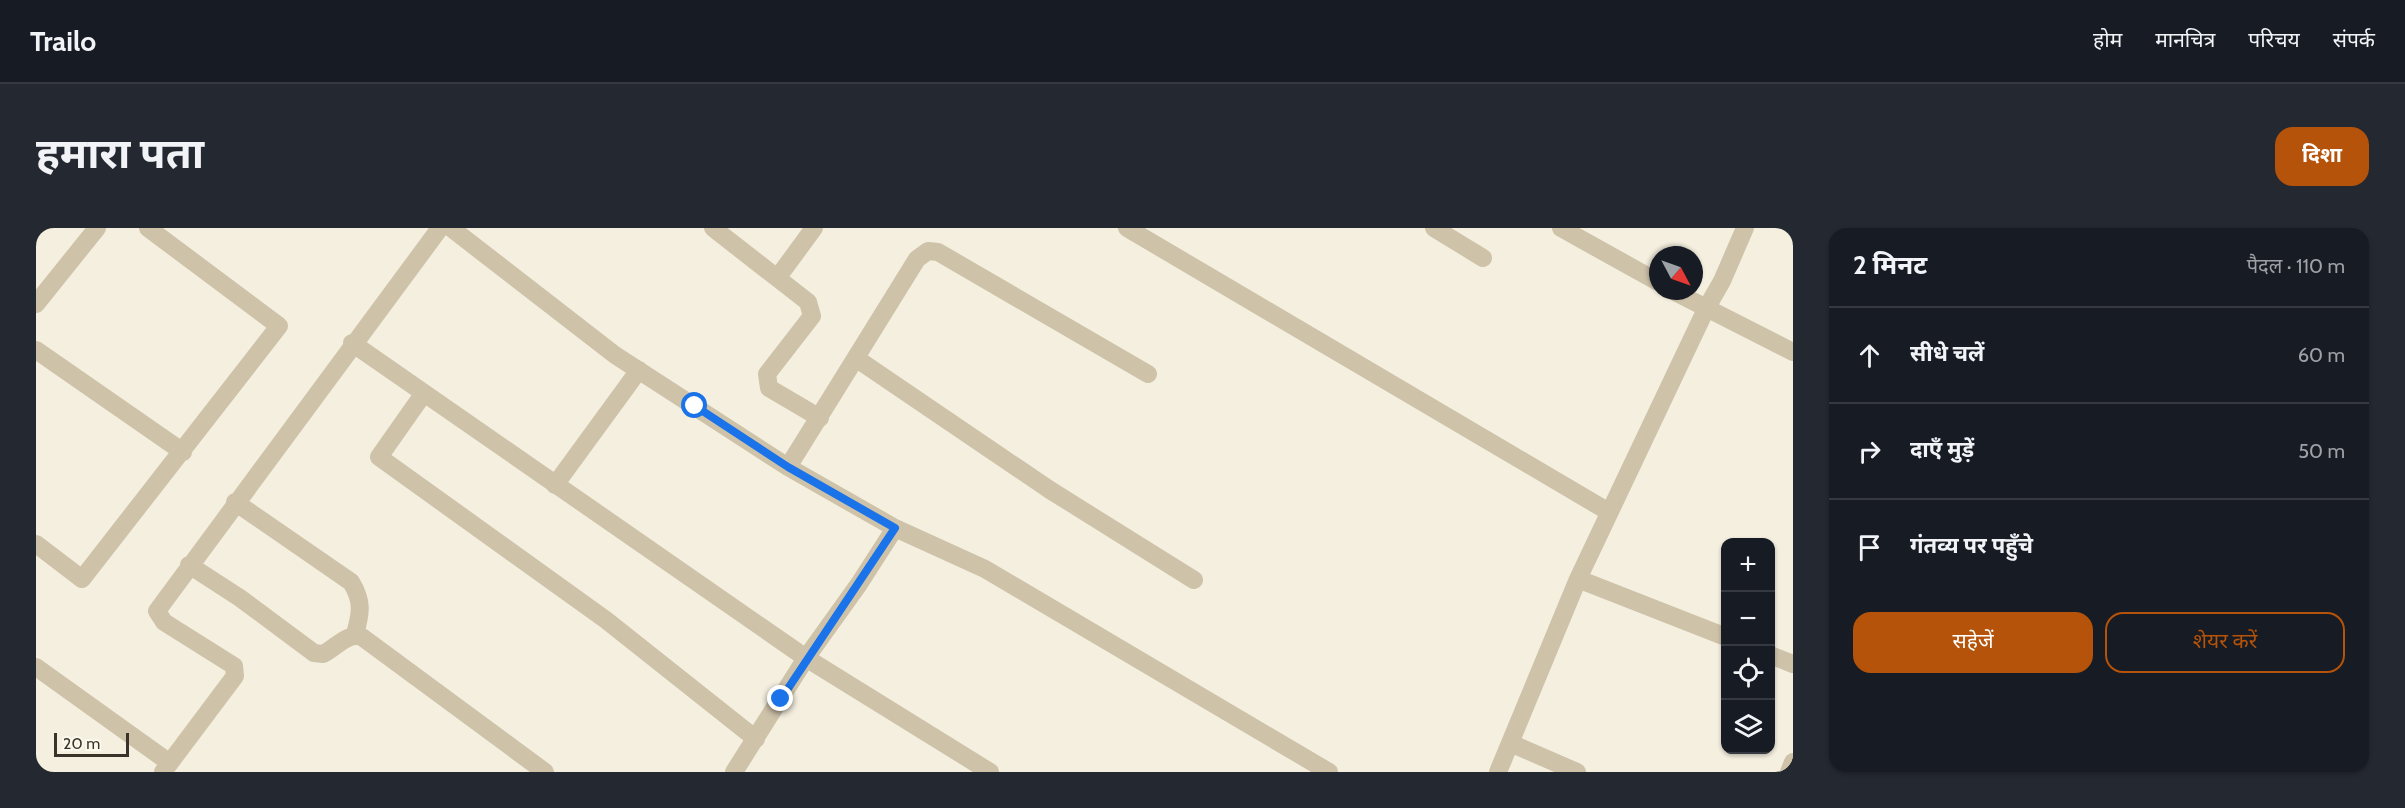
<!DOCTYPE html>
<html lang="hi">
<head>
<meta charset="utf-8">
<style>
	body { margin:0; font-family:Cabin,"Noto Sans Devanagari",sans-serif; background:#242831; color:#f1f3f6 }
	.controls { position:absolute; right:18px; bottom:18px; display:grid; overflow:hidden; border-radius:12px; box-shadow:0 2px 4px #0004 }
	.controls button { width:54px; height:54px; display:grid; place-items:center; padding:0; border:0; border-bottom:2px solid #363941; background:#171b24; color:#f1f3f6; font:30px sans-serif }
	.compass { position:absolute; left:1613px; top:18px; width:54px; height:54px; border-radius:50%; background:#171b24; box-shadow:0 2px 4px #0004; rotate:131deg }
	.scale { position:absolute; left:18px; bottom:15px; width:75px; box-sizing:border-box; padding-left:6px; border:3px solid #3b3329; border-top:0; font-size:16px; line-height:21px; white-space:nowrap; color:#3b3329; -webkit-text-stroke:4px #fbf8ec; paint-order:stroke }
	.stop { position:absolute; width:18px; height:18px; margin:-14px; border:4px solid #1a73e8; border-radius:50%; background:#fff }
	.stop.end { background:#1a73e8; border-color:#fff; box-shadow:0 2px 6px #0008 }
	.list { margin:0; padding:0; list-style:none }
	h2 { display:flex; justify-content:space-between; align-items:center; height:78px; margin:0; padding:0 24px; font-size:26px }
	h2 small { font-size:20px; font-weight:400; color:#9ea1a6 }
	.list li { display:grid; grid-template-columns:39px 1fr auto; gap:18px; align-items:center; box-sizing:border-box; height:96px; padding:0 24px; border-top:2px solid #363941 }
	.list b { display:block; font-size:22px; white-space:nowrap }
	.list em { font-size:20px; font-style:normal; color:#9ea1a6 }
	.actions { display:flex; gap:12px; padding:18px 24px }
	.actions a { flex:1; padding:14px 0; border:2px solid #b45309; border-radius:18px; text-align:center; font-size:21px; color:#b45309 }
	.actions .main { background:#b45309; color:#fff }
	.icon { flex:none; width:33px; height:33px; fill:none; stroke:currentColor; stroke-width:2; stroke-linecap:round; stroke-linejoin:round }
	.map { position:relative; flex:none; width:1757px; height:544px; overflow:hidden; border-radius:18px }
	header { display:flex; align-items:center; gap:36px; box-sizing:border-box; height:84px; padding:0 30px; background:#171b24; border-bottom:2px solid #363941 }
	header strong { font-size:28px }
	nav { display:flex; gap:33px; margin-inline-start:auto; font-size:21px }
	.intro { display:flex; align-items:center; justify-content:space-between; box-sizing:border-box; height:144px; padding:0 36px }
	h1 { margin:0; font-size:42px }
	.button { padding:15px 27px; border-radius:18px; background:#b45309; color:#fff; font-size:21px; font-weight:700 }
	main { display:flex; gap:36px; padding:0 36px }
	aside { flex:1; background:#171b24; border-radius:18px; box-shadow:0 2px 4px #0004 }
	.map>svg:first-child { display:block }
</style>
</head>
<body>
<header>
<strong>Trailo</strong>
<nav><a>होम</a><a>मानचित्र</a><a>परिचय</a><a>संपर्क</a></nav>
</header>
<div class="intro"><h1>हमारा पता</h1><a class="button">दिशा</a></div>
<main>
<div class="map">
<svg width="1757" height="544" viewBox="0 0 1757 544">
	<rect width="100%" height="100%" fill="#f4efdf"/>
	<g fill="none" stroke-linecap="round" stroke-linejoin="round">
		<path stroke="#cec2a9" stroke-width="18" d="M415,0L579,127L752,239L859,300L949,341L1293,544
			M677,0L772,74L776,88L731,146L733,160L784,190
			M1091,0L1573,284
			M1398,0L1447,30
			M1525,0L1622,54
			M742,49L778,0
			M1637,63L1757,124
			M0,76L61,0
			M316,115L770,430L954,544
			M0,122L147,224
			M821,131L1014,262L1158,352
			M388,165L343,229L570,392L720,511
			M752,239L881,31L892,23L902,24L1112,146
			M519,257L603,142
			M199,274L315,354C327,373 325,385 319,406
			M0,316L46,351L243,98L112,0
			M153,337L204,370L278,425L287,426C300,420 311,404 326,409L509,544
			M1542,351L1690,409
			M1734,427L1757,436
			M0,439L134,535
			M1474,515L1541,544
			M127,544L199,448L198,438L128,394L121,383L404,0
			M698,544L770,430L823,356L859,300
			M1462,544L1542,351L1670,81L1686,53L1709,0
			M1753,544L1757,534"/>
	</g>
	<g fill="none" stroke-linecap="round" stroke-linejoin="round">
		<path stroke="#1a73e8" stroke-width="8" d="M659,178L752,239L859,300L745,471"/>
	</g>
</svg>
<div class="controls">
<button>+</button>
<button>−</button>
<button><svg class="icon" aria-label="locate" viewBox="0 0 24 24"><circle cx="12" cy="12" r="6"/><path d="M12 2v4M12 18v4M2 12h4M18 12h4"/></svg></button>
<button><svg class="icon" aria-label="layers" viewBox="0 0 24 24"><path d="M12 4l9 5-9 5-9-5zM3 14l9 5 9-5"/></svg></button>
</div>
<svg class="compass" viewBox="-18 -18 36 36"><path d="M0-13l5 13h-10z" fill="#e53935"/><path d="M0 13l5-13h-10z" fill="#9ea1a6"/></svg>
<div class="scale">20 m</div>
<div class="stop" style="left:659px;top:178px"></div>
<div class="stop end" style="left:745px;top:471px"></div>
</div>
<aside>
<h2>2 मिनट<small>पैदल · 110 m</small></h2>
<ul class="list">
<li><svg class="icon" aria-label="ahead" viewBox="0 0 24 24"><path d="M12 20V5M6 11l6-6 6 6"/></svg><div><b>सीधे चलें</b></div><em>60 m</em></li>
<li><svg class="icon" aria-label="right" viewBox="0 0 24 24"><path d="M7 20v-9h11M14 6l5 5-5 5"/></svg><div><b>दाएँ मुड़ें</b></div><em>50 m</em></li>
<li><svg class="icon" aria-label="arrive" viewBox="0 0 24 24"><path d="M6 21V4h12l-3 4 3 4H6"/></svg><div><b>गंतव्य पर पहुँचे</b></div></li>
</ul>
<div class="actions"><a class="main">सहेजें</a><a>शेयर करें</a></div>
</aside>
</main>
</body>
</html>
